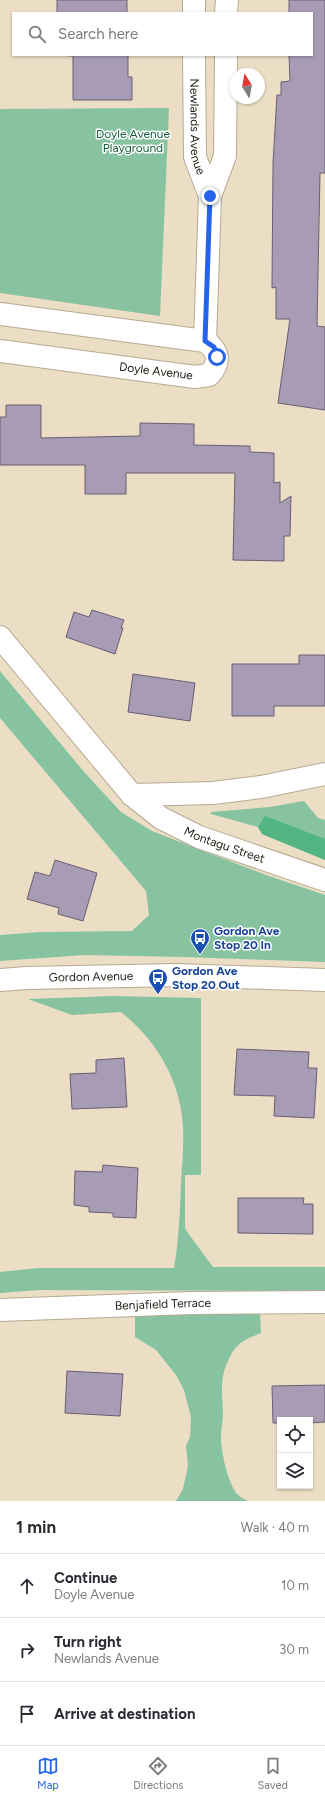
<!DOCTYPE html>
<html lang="en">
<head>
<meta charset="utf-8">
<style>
	body { margin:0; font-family:Figtree,sans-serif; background:#f2f2f3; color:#2b2b33 }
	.controls { position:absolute; right:12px; bottom:12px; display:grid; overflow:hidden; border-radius:0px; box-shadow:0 1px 3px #0004 }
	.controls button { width:36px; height:36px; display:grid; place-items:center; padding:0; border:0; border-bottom:1px solid #e1e1e2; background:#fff; color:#2b2b33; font:20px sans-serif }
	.compass { position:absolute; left:229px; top:68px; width:36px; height:36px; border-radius:50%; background:#fff; box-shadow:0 1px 3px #0004; rotate:349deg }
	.stop { position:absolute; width:12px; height:12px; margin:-9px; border:3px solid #2563eb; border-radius:50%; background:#fff }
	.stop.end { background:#2563eb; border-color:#fff; box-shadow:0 1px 4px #0008 }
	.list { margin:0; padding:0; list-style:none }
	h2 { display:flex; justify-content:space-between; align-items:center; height:52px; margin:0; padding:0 16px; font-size:17px }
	h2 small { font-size:13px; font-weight:400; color:#7c7c81 }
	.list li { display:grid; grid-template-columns:26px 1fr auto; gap:12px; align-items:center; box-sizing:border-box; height:64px; padding:0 16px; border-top:1px solid #e1e1e2 }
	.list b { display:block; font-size:15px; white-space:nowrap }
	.list p { margin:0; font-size:13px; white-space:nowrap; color:#7c7c81 }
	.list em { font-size:13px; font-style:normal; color:#7c7c81 }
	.icon { flex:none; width:22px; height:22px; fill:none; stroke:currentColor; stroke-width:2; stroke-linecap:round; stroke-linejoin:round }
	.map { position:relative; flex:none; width:325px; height:1501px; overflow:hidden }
	.search { position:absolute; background:#fff; box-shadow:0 1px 3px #0004; left:12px; right:12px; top:12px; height:44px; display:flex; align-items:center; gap:10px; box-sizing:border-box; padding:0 14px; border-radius:0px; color:#7c7c81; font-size:15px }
	.sheet { height:244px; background:#fff }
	nav { display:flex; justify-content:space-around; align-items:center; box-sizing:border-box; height:56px; border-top:1px solid #e1e1e2; background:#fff; font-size:11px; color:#7c7c81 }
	nav a { display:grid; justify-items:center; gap:2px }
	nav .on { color:#2563eb }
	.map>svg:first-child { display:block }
</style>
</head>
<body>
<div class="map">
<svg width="325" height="1501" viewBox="0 0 325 1501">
	<rect width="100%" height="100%" fill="#ebdec5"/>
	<path fill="#87c3a1" d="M169,108L160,316L0,293V109Z
		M0,671L85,773L121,812L152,831L266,875L325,895V962L183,957L84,955L0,961V935L41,932L132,931L149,915L146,891L0,718Z
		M304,801L318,818L325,820V860L262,834L258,827L211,814V812L270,807Z
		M113,996L201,998V1175H185V1229L213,1267H325V1291L40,1290L0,1293V1272L38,1268H174C179,1239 180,1211 181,1183C182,1165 184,1146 183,1128C181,1081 157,1041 121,1012L72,1015L28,999Z
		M135,1314H260L261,1333C247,1339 237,1342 230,1357C218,1378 223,1395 223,1417C222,1424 221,1431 221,1438C221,1452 228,1483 237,1494C240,1497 244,1499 248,1501H176L183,1489L188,1466L186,1446L190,1437L191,1417L184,1390L176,1375L156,1350L135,1337Z"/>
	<path fill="#52b481" d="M265,816L325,839V860L262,834L258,827Z"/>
	<path fill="#a89cb4" stroke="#6a5e74" d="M57,0H127V13H57Z
		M289,0H325V173H320L317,326L325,327V410L278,403L290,319H276V287L272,288L273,163L277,95H281V82L290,81L289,55H312V13H289Z
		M57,55H128V77H132V100H73V56Z
		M6,405H41V438L140,436V423L194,424V445L250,446V452L274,453V483L280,482V503L291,496L290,536H284V561L233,560L235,473H126V494H85V465H0V417H6Z
		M92,610L124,620L121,628H123L115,654L66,637L74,612L89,617Z
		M299,655H325V706H274V716H232V664H299Z
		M133,674L195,683L190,721L128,712Z
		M55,860L97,873L83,921L58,914L59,908L27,899L35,872L50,876Z
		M237,1049L309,1052L308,1068H317L314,1118L274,1116L275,1096L234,1095Z
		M124,1058L127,1107L72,1109L70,1074L96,1073V1060Z
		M103,1165L138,1168L136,1218L113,1217V1213L89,1212V1207L74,1205L75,1171L102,1172Z
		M238,1198H304L303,1204H313V1234L238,1233Z
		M67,1371L123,1374L120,1416L65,1413Z
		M325,1385V1422L310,1423V1420H280V1423H273L272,1386Z"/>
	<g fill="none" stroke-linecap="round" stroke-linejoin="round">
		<g stroke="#b7aa92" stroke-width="24">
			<g id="minor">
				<path d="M194,0V13"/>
				<path d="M226,13L227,0"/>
				<path id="s1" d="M194,55L195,157L210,196"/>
				<path d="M0,314L205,341C219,351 221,362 209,375L195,377L0,351"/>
				<path d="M205,341L210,196L225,156L226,55"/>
				<path id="s2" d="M0,637L132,795L161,818L199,837L325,880"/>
				<path d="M132,795L213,793L261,787L325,774"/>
				<path id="s3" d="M0,980L27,978L176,975L325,980"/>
				<path id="s4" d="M0,1310L191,1303L325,1302"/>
			</g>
		</g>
		<use href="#minor" stroke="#fff" stroke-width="22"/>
	</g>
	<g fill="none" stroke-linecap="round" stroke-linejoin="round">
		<path stroke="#2563eb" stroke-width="5" d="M210,196L205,341L214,347L217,357"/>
	</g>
	<defs>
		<g id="bus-pin" transform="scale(1)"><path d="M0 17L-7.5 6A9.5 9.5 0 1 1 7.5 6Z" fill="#1a4fb4" stroke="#fff"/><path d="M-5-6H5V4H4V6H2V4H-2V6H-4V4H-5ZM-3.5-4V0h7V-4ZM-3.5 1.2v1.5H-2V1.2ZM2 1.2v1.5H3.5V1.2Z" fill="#fff"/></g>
	</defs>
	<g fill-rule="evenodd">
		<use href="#bus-pin" x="200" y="938"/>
		<use href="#bus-pin" x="158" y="978"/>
	</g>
	<g text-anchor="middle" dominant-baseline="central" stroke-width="3" stroke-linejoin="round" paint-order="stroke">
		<g font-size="12" fill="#201c12" stroke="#fff">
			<text stroke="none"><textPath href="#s1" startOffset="72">Newlands Avenue</textPath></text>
			<text transform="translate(156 371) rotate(7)">Doyle Avenue</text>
			<text stroke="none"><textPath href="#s2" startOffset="312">Montagu Street</textPath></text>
			<text stroke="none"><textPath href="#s3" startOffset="91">Gordon Avenue</textPath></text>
			<text stroke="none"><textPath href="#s4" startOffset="163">Benjafield Terrace</textPath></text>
		</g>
		<g font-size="12" fill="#18603f" stroke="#fff">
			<text x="133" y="134">Doyle Avenue<tspan x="133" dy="14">Playground</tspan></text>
		</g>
		<g font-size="12" font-weight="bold" fill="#164399" stroke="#fff" text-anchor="start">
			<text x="214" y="931">Gordon Ave<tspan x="214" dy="14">Stop 20 In</tspan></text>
			<text x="172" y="971">Gordon Ave<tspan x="172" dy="14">Stop 20 Out</tspan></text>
		</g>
	</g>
</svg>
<div class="controls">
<button><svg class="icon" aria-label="locate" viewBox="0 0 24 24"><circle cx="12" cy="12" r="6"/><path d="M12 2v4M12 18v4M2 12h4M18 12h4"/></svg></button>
<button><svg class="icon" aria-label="layers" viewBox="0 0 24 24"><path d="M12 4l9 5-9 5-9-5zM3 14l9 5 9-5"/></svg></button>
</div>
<svg class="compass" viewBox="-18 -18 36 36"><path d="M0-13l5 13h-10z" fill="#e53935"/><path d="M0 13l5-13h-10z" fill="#7c7c81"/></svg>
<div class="stop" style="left:217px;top:357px"></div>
<div class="stop end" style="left:210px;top:196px"></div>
<div class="search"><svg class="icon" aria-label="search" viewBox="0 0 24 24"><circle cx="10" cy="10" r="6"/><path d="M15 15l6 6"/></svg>Search here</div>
</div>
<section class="sheet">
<h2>1 min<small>Walk · 40 m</small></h2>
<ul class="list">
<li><svg class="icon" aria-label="ahead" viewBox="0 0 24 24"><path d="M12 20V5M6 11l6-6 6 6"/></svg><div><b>Continue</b><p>Doyle Avenue</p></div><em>10 m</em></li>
<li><svg class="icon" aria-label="right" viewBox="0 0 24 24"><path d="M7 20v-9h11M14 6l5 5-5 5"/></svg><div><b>Turn right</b><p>Newlands Avenue</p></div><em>30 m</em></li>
<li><svg class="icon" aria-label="arrive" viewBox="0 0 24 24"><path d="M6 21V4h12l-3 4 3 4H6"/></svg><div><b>Arrive at destination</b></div></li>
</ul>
</section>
<nav>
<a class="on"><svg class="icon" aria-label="map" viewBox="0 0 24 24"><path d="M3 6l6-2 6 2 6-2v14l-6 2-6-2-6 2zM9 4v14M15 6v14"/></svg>Map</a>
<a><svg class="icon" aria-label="directions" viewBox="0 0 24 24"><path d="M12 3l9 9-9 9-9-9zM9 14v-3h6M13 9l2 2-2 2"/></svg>Directions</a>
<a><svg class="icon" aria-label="saved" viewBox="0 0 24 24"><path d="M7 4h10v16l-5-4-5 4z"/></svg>Saved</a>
</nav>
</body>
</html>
